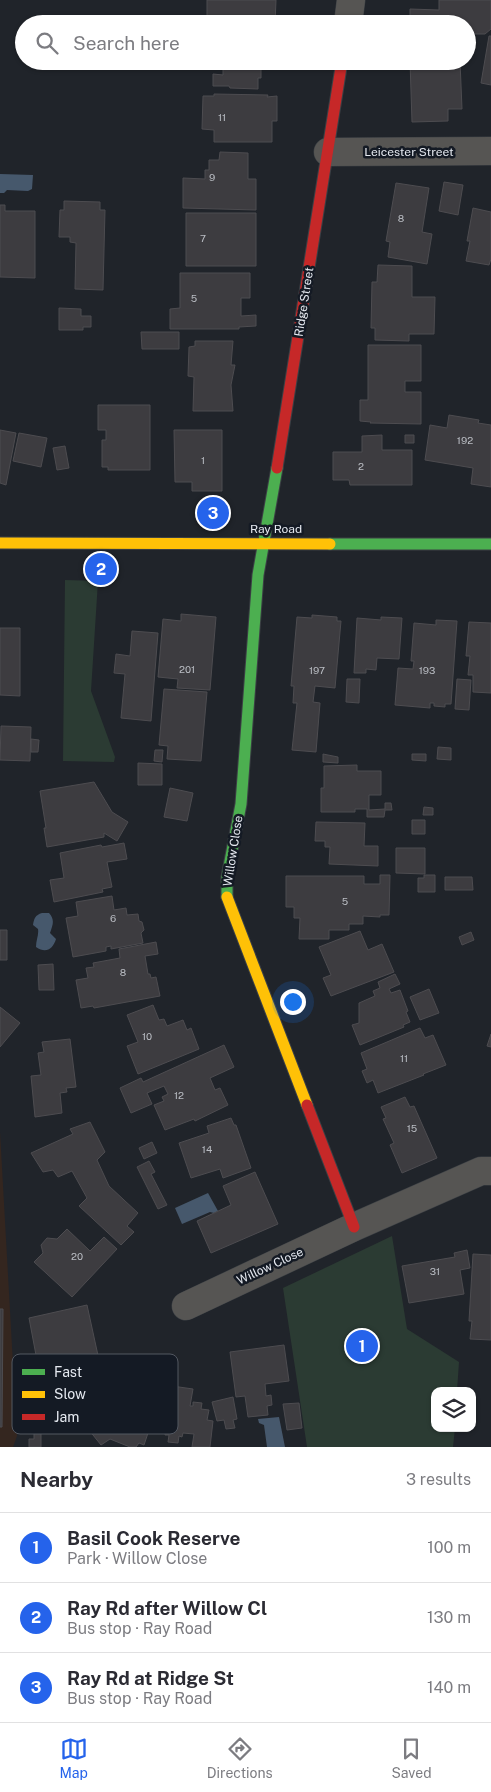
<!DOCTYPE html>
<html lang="en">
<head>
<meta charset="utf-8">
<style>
	body { margin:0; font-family:"Public Sans",sans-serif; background:#f7f7f7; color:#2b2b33 }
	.controls { position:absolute; right:15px; bottom:15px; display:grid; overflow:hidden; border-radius:10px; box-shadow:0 1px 4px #0004 }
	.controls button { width:45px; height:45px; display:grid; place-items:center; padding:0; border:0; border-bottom:1px solid #e1e1e2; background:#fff; color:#2b2b33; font:25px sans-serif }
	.you { position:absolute; left:292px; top:1001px; width:18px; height:18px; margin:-12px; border:4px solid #fff; border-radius:50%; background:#1a73e8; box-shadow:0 0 0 8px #1a73e833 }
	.badge { display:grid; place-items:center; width:32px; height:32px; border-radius:50%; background:#2563eb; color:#fff; font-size:16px; font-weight:700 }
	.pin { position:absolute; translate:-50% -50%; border:2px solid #fff; box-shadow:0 1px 5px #0006 }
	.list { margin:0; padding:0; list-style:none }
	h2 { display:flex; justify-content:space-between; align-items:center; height:65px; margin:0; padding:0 20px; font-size:21px }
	h2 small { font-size:16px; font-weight:400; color:#7c7c81 }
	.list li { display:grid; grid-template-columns:32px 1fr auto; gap:15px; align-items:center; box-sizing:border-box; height:70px; padding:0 20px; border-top:1px solid #e1e1e2 }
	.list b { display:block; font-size:19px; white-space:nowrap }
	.list p { margin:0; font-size:16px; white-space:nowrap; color:#7c7c81 }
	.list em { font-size:16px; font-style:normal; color:#7c7c81 }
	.icon { flex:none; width:28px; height:28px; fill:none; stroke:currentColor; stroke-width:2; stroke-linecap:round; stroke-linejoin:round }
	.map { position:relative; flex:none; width:491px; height:1447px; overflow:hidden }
	.search { position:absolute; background:#fff; box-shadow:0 1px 4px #0004; left:15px; right:15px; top:15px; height:55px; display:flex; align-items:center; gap:12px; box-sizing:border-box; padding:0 18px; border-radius:28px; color:#7c7c81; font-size:19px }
	.sheet { height:275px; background:#fff }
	nav { display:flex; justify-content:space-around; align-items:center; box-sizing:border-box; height:70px; border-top:1px solid #e1e1e2; background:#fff; font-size:14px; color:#7c7c81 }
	nav a { display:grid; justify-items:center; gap:2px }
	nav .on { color:#2563eb }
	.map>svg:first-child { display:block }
</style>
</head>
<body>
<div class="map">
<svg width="491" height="1447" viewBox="0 0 491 1447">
	<rect width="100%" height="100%" fill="#20242a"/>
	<path fill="#34261f" d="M0,1132L17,1436L13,1447H0Z"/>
	<path fill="#2b3b33" d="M65,580L98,581L91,691L115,757L114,762L63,761Z
		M392,1236L407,1329L459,1362L457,1391H435V1428H455L453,1447H307L283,1288Z"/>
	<path fill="#46586c" d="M0,174L33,175L32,189L28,191L7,190L4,193H0Z
		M42,913H49C55,920 53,924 50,933L56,939C53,949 46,954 36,947C36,940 39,935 38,929L33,925C34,919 35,915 42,913Z
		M208,1193L218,1211L214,1213L210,1212L182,1224L175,1208Z
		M279,1417L285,1447H267L264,1425L259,1423L258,1419Z"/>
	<path fill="#3d3c40" stroke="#4d4c50" d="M207,0H276L275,24H229V17L207,16Z
		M439,0H491V29L485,34H467V24H410V9L439,10Z
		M489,36H491V85L481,83Z
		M214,61H261V78H258V89L230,88L229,86H213V74L223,75V67H214Z
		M410,61H460L462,109H448V121L412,122Z
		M214,94L268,95L267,97L277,96V121H272V142H214V130L202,129L203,96H214Z
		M220,152L248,153V179H256V210L183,208V178L205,179V170H209V160H219Z
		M444,182L463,185L458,215L439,211Z
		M396,183L429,188L422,232L432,234L427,264L388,257L390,242L386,241Z
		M64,201L100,202V210H105L103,290L75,289L76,243L70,242V237H59L60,210H64Z
		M0,205H5V211H35V278L0,277Z
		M473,208L491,212V259L489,265L466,261L470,241H467Z
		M186,213H256V266H186Z
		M378,265L412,266V297H435L434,334H409V341L375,340V328H371L372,282H377Z
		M180,273H250V298H241V316L256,315V326L239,327V329H170V309L180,308Z
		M59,308L81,309V316H91V327H83V330H59Z
		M141,332H179V349H142Z
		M195,341H233L231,365H235L231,385L233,411H193L194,377L188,376L189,347L195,346Z
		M368,345H421V381H405V392H421V424L370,423L371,422L360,421V400H368Z
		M98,405H150V470H108V467H102V440H106V430H98Z
		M449,415L479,420L478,423L491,425V487L471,484L473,468L425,460L430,425L447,428Z
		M0,430L16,433L6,485L0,483Z
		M174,430H222V491H192V482H175Z
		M19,433L47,438L41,467L13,461Z
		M382,435V450H412V485H350L349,480H333V452H362V436Z
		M405,435H414V443H405Z
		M65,446L69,468L57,470L53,448Z
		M181,614L216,617L210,690L177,688L178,679L158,677L163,619L181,621Z
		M312,615L337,617V621H341L335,688L315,686L313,702L320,703L316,752L292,750L297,703H293L294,686H291L297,617L312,618Z
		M381,617L402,618L399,659L377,658L376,670L366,669V673H354L357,618L381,620Z
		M436,620L457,621L451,704H445V707L434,706V703H430V708L395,705L398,668L413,669L414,661H411L414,623L436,625Z
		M469,622L491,623V693L473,692V675H468L470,656H466Z
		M0,628H20V696L0,695Z
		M132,631L158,633L151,721L121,718L125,674L114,673L116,654L130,656Z
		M347,679H360L359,703L346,702Z
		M457,679L471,680L469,710L455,709Z
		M164,689L207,692L201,761L167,759L168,746L159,745Z
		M1,726L31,727L30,761L0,760Z
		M31,739L39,740L38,752H31Z
		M438,747L451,748V760L437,759Z
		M155,750H163L162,762L154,761Z
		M323,754L338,757V763L323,762Z
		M412,754H426V761L412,760Z
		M138,763L162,764V785H138Z
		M357,765V771H381V795H369V810L385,809V803H391L392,810H385L384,817H367V809H355V812H321V788H324V766Z
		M94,782L112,812L128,822L117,841L104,833V837L47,847L44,828H46L40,791Z
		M170,788L193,793L187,821L164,817Z
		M424,807L433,808V815H423Z
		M412,820H425V834H412Z
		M316,822L365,823L364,846H378V866L329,864L330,847H325V841H315Z
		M124,843L127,859L107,862L112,887L102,889L103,892L54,902L50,880L64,878L60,853L101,845L102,847Z
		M396,848H425V874L396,873Z
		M380,875H390L389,915H380V917L363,916V924H349V930H329V939H299L300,918H294V907H286V876H364V884H380Z
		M424,875H435V892H418V878H424Z
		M445,877H472L473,890H445Z
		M112,896L114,910L126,908L127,915L138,914L139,921L142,922L144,930L141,933L143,943L111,949V946L106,947V951L73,957L66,918L78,916L76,902Z
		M0,930H7V960H0Z
		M360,931L368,950L382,944L394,972L331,996L323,978L331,975L319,947Z
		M471,932L474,940L462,945L459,937Z
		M156,942L158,954L145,956L148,974H150L151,978L156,977L160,996L94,1008L93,1006L81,1008L76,980L88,978L86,968L94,967L93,963L120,958L119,949Z
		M53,964L54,990H39L38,965Z
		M395,974L400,984L389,989L391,993L400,990L408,1011L406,1012L410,1022L403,1025L404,1027L360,1045L352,1025L359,1023V1003L375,996L373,991L380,988L378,982Z
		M429,989L439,1013L420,1020L410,997Z
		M153,1005L159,1020L164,1019L167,1026L183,1020L187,1030L191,1028L199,1049L138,1074L127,1046L138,1042L127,1015Z
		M0,1007L20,1023L0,1047Z
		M420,1028L425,1038L433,1035L446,1065L423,1074L424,1075L378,1093L373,1080L367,1083L362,1071L367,1069L361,1053Z
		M491,1034V1047L487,1046Z
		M70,1039L76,1087L66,1088L67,1092L60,1093L62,1113L35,1117L31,1076L41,1075L38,1053L44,1052L42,1042Z
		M224,1045L234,1067L210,1078L215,1090L220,1088L228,1105L195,1121L194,1119L165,1130L154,1105L164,1101L162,1097L168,1094L164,1086L147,1093L152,1104L131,1113L120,1088L141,1078L143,1082Z
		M405,1097L410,1107L414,1106L437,1158L402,1173L390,1145L394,1143L383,1119L386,1118L381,1107Z
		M231,1118L234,1125H236L251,1168L223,1178L220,1169L191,1178L179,1143L209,1133L207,1126Z
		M90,1122L105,1152L97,1160L109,1186L138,1213L127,1226L134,1232L121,1245L79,1206L87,1198L72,1171L58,1177L53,1170L43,1172L31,1153L73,1134L70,1129Z
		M152,1142L157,1153L144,1159L139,1148Z
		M149,1161L155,1172L151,1174L167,1205L158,1209L137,1167Z
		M255,1172L278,1224L211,1253L197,1221L231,1205L223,1186Z
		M67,1229L90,1251L104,1237L117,1249L72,1297L34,1262L43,1253L41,1245L47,1238L57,1239Z
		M467,1250L470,1268L460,1270L464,1294L409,1303L402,1266L455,1257L454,1253Z
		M473,1254L491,1255V1340L470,1339L472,1321H469Z
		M87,1305L99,1360L87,1363L90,1380L87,1384L69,1393L63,1367L39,1371L29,1318Z
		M0,1309H3L2,1427H0Z
		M284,1345L289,1381L265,1384L266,1396L271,1395L272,1405L267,1406L268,1415L248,1417L245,1396L236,1397L230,1352Z
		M124,1360L139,1376L124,1390L135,1403L133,1406L154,1415L144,1445L139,1443L136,1447H130L110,1439L101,1445L69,1405Z
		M172,1386L193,1389L190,1406H193V1402L202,1403L201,1409L209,1410L207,1420L213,1421L210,1447H192L194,1434L183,1433L182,1437L179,1436L178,1443L168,1442L169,1435H165L167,1424L158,1419L161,1412L168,1415Z
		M233,1397L237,1419L233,1420L235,1428L226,1429L224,1420L217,1421L212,1402Z
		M299,1403L302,1428L287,1430L283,1404Z
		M34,1429H41V1447H29V1439H34Z"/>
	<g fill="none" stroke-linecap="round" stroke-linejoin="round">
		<g stroke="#3c4045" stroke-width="29">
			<path id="street" d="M348,24L351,0
				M328,152L491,151
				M186,1306L354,1227L481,1171H491"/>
		</g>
		<g stroke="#3c4045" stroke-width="13">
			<path id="fast" d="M330,544H491
				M227,897V877L241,804L258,575L277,468"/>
		</g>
		<g stroke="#3c4045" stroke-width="13">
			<path id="slow" d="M0,543L330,544
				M227,897L307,1105"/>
		</g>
		<g stroke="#3c4045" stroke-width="13">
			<path id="jam" d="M277,468L342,61
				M307,1105L354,1227"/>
		</g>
		<use href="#street" stroke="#565553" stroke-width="28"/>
		<use href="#fast" stroke="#4caf50" stroke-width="11"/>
		<use href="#slow" stroke="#ffc107" stroke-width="11"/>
		<use href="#jam" stroke="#c62828" stroke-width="11"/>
	</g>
	<g text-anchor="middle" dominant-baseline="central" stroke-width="5" stroke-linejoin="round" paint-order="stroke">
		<g font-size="10" fill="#bbbec4">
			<text x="222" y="117">11</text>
			<text x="212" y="177">9</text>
			<text x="401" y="218">8</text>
			<text x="203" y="238">7</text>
			<text x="194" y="298">5</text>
			<text x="465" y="440">192</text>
			<text x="203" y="460">1</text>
			<text x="361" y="466">2</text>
			<text x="187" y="669">201</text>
			<text x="317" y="670">197</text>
			<text x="427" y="670">193</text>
			<text x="345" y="901">5</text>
			<text x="113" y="918">6</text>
			<text x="123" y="972">8</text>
			<text x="147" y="1036">10</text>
			<text x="404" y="1058">11</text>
			<text x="179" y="1095">12</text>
			<text x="412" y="1128">15</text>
			<text x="207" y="1149">14</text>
			<text x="77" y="1256">20</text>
			<text x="435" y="1271">31</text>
		</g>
		<g font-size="12" fill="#e5e9f0" stroke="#141a24">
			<text x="409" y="152">Leicester Street</text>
			<text transform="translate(304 302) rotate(-81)">Ridge Street</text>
			<text x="276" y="529">Ray Road</text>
			<text transform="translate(233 851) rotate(-81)">Willow Close</text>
			<text transform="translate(270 1266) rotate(-25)">Willow Close</text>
		</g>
	</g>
	<rect x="12" y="1354" width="166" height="80" rx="8" fill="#141a24" stroke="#535861" stroke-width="1"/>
	<rect x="22" y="1369" width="23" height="6" fill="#4caf50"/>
	<rect x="22" y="1391" width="23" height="7" fill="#ffc107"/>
	<rect x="22" y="1414" width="23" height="6" fill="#c62828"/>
	<g font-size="14" fill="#e5e9f0">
		<text x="54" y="1377">Fast</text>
		<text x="54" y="1399">Slow</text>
		<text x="54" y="1422">Jam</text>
	</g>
</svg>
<div class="controls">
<button><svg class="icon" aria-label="layers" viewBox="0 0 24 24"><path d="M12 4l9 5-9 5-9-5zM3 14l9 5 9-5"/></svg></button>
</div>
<div class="you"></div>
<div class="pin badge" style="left:362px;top:1346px">1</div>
<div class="pin badge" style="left:101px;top:569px">2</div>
<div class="pin badge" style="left:213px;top:513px">3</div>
<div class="search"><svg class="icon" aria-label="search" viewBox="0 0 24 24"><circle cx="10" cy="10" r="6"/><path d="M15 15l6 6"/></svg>Search here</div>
</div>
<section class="sheet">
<h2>Nearby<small>3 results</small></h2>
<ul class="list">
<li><span class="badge">1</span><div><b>Basil Cook Reserve</b><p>Park · Willow Close</p></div><em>100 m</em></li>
<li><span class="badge">2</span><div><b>Ray Rd after Willow Cl</b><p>Bus stop · Ray Road</p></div><em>130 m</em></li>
<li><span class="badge">3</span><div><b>Ray Rd at Ridge St</b><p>Bus stop · Ray Road</p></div><em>140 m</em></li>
</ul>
</section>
<nav>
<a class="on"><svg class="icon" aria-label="map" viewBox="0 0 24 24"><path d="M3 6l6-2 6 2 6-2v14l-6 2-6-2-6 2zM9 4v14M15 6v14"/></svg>Map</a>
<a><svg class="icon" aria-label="directions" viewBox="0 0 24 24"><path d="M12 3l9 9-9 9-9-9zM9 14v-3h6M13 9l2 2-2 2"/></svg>Directions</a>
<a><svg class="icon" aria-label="saved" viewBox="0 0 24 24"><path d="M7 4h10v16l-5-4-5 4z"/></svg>Saved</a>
</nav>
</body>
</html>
